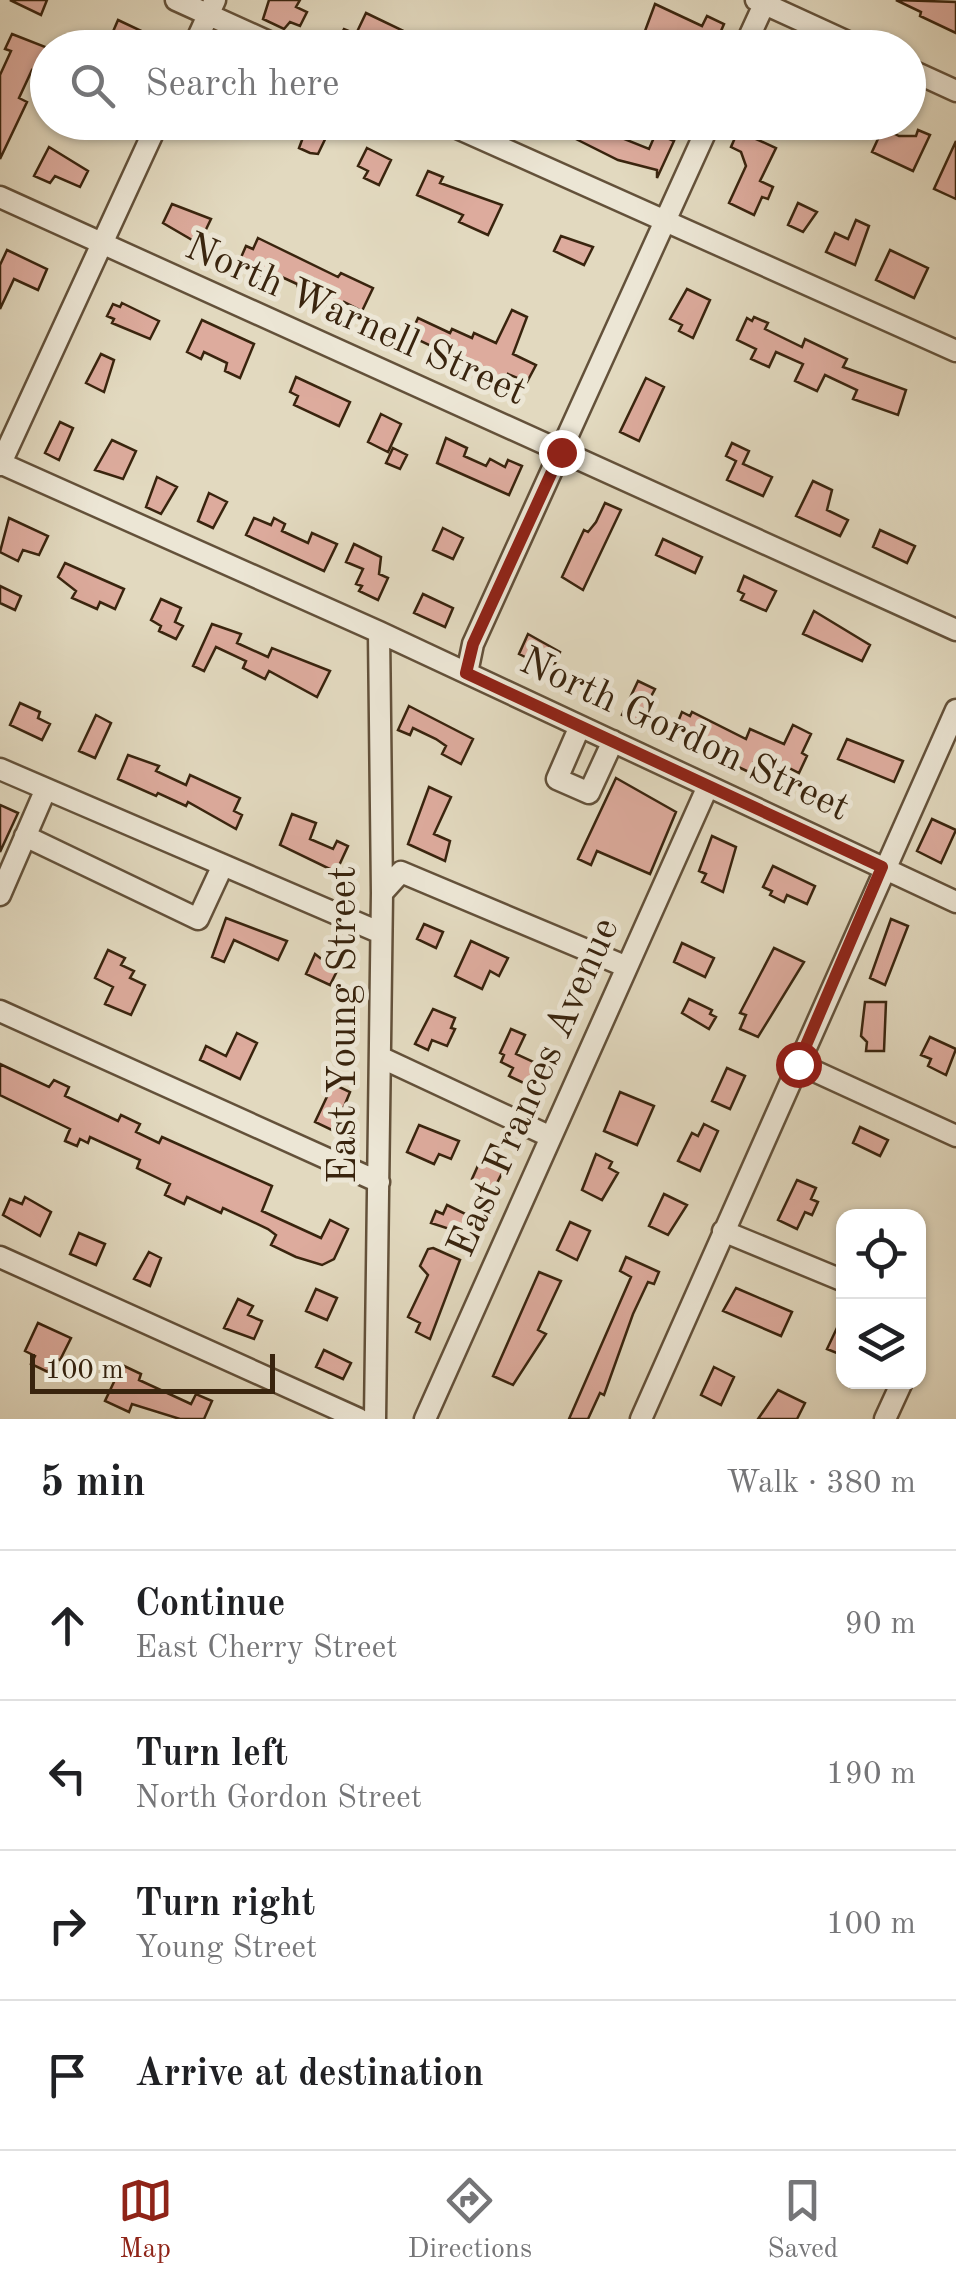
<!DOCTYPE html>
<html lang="en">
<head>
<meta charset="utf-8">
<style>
	body { margin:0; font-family:"Old Standard TT",serif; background:#f6f6f6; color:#202124 }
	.controls { position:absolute; right:30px; bottom:30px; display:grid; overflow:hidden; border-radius:20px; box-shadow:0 2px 8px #0004 }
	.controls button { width:90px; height:90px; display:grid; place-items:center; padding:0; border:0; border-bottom:2px solid #e0e0e0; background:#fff; color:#202124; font:50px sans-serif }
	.scale { position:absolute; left:30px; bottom:25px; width:245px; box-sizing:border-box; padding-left:10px; border:5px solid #39240e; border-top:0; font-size:28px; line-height:35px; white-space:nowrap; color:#39240e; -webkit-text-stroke:8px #ece6d5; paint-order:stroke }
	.stop { position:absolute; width:30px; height:30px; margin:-22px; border:8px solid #8f2418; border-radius:50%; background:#fff }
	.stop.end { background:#8f2418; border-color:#fff; box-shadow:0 2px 10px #0008 }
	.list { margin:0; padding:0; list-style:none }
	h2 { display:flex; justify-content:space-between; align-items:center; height:130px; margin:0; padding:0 40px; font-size:42px }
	h2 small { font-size:32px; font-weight:400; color:#757577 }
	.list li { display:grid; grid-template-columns:65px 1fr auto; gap:30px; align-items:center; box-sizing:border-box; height:150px; padding:0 40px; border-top:2px solid #e0e0e0 }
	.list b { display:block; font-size:38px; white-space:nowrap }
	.list p { margin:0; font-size:32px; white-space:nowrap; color:#757577 }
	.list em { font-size:32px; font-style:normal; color:#757577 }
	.icon { flex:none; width:55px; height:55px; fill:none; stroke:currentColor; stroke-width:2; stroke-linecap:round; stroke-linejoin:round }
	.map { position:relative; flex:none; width:956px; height:1419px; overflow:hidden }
	.search { position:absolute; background:#fff; box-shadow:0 2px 8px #0004; left:30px; right:30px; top:30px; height:110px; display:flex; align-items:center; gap:25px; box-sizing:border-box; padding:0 35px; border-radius:55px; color:#757577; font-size:38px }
	.sheet { height:730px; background:#fff }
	nav { display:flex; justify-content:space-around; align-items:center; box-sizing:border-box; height:140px; border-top:2px solid #e0e0e0; background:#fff; font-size:28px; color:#757577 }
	nav a { display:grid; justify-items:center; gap:5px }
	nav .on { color:#8f2418 }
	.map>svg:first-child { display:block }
</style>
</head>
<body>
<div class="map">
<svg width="956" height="1419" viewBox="0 0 956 1419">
	<rect width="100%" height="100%" fill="#e2d9bf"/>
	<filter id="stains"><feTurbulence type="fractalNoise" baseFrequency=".002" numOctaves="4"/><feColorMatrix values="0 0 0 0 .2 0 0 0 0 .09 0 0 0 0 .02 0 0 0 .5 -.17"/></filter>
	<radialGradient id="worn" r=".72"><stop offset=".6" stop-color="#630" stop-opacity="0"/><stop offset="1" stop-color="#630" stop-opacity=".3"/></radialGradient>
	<path fill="#ddab9d" stroke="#39240e" stroke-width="2.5" d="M10,0H47L41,15Z
		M269,0H300L296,7L307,12L300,26L290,22L284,29L263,19Z
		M896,0L956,2V33L920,16L921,12Z
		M655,4L702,26L707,16L724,24L718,38L730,48H680L657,37L654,44L642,39Z
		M366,13L410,34L437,48H349L337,42L344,29L356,34Z
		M118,20L148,34L142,48H106Z
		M12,34L48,48V77L32,70L19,98L27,102L0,159V75L11,51L5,49Z
		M269,122H310L329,131L318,154L310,153L299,148L302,140Z
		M542,122H582L649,149L656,133L674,141L657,178V170L618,160Z
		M883,128L899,136H916L918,130L930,135L913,171L872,152Z
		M738,131L776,148L760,181L773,187L768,199L762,197L754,215L729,203L746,166L741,152L731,147Z
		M956,141V199L934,189Z
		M49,147L88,171L80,187L55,176L50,183L34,176Z
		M367,148L391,160L379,185L364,178L368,171L358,166Z
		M428,171L443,177L440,183L502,205L488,235L459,222L463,215L417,195Z
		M798,203L817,212L803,232L788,225Z
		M172,204L211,219L199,244L163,223Z
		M856,220L869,226L855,265L826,252L835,233L848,239Z
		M561,236L593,247L584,265L554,251Z
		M258,238L338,277L341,273L373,288L362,311L344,302L340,311L300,293L297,284L271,272L268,279L245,268L239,262L246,246L253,249Z
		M7,250L47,269L38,290L14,279L0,309V265Z
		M890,250L928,268L914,298L876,280Z
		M687,289L710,300L693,338L679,331L682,325L670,319Z
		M122,303L159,321L150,339L112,323L114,319L107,316L113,304L120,307Z
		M512,310L527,317L513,354L536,365L527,382L508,374L504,384L498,381L495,388L477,380L482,370L410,336L418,318L450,333L452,329L472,338L474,333L496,343Z
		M754,317L768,323L765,329L802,347L805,339L847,359L843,367L906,390L898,415L853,399L857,390L825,375L817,391L795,381L803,364L776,352L769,367L751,359L756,349L737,340L747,318L752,321Z
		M202,320L254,344L240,378L225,371L227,363L204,352L201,359L187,352Z
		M101,354L114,360L104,392L86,383Z
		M296,377L350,402L339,426L294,405L298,396L290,392Z
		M646,378L664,387L639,441L620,432Z
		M381,414L401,424L388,452L368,442Z
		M60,422L73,428L59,460L45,453Z
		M446,438L467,448L464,456L486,466L490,459L505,467L508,460L522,466L509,495L437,463Z
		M112,440L136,451L123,479L95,470Z
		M732,443L749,451L743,464L772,477L763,496L727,480L736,461L726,456Z
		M393,448L407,455L400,469L386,463Z
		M157,477L177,487L161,514L146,507Z
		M813,481L832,490L827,510L848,520L840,536L796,516Z
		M209,493L227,502L213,528L198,521Z
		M605,503L621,510L583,590L562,577L584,530L588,532L596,522Z
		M9,518L48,536L39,555L23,550L18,561L0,552Z
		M254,518L271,525L274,518L285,524L282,531L308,543L312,533L337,544L324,571L246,535Z
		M443,528L463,538L453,559L433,550Z
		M880,530L915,546L907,563L873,547Z
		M663,539L702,557L695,573L656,555Z
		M354,544L381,557L379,574L388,578L378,600L359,591L362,586L356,584L363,569L346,562Z
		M65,563L124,589L115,609L100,602L97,609L72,598L76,591L58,577Z
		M744,576L776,591L766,611L741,600L744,594L738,591Z
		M0,586L21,596L15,610L0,603Z
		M423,594L453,608L445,627L414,613Z
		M161,599L181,608L175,622L183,626L176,639L159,631L161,626L151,620Z
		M814,611L870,645L862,661L803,634Z
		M212,624L241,634L237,643L268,657L272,648L330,671L317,697L269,671L265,679L243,668L246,661L216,647L204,671L193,666Z
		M528,634L560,652L552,670L519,654Z
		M638,681L655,689L637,722L622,715Z
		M20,703L40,712L38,718L50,724L42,740L10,725Z
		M409,706L473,739L461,764L442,754L446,746L436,739L413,728L410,735L398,730Z
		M682,712L690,716L692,712L746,739L750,729L784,744L793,725L811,734L802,753L807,756L799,773L789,768L785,776L754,762L749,772L734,765L739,752L684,730L677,724Z
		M96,715L111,723L95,758L79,751Z
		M847,739L903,761L894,782L838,759Z
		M128,755L159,766L156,771L186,785L190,775L240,798L234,811L242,815L236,829L188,802L186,806L158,793L156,796L118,779Z
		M616,778L676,812L650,874L597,851L591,865L578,859Z
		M429,787L451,797L434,834L450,841L445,861L408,844Z
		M0,805L18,813L0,852Z
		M292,814L316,823L310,839L333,849L337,841L348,846L336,872L280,845Z
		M932,819L956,830L941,863L917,851Z
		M712,836L736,847L723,892L702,882L706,874L699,871Z
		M773,866L815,886L807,904L787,895L784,902L770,895L772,891L763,887Z
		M226,918L287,941L278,960L234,940L224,962L212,957Z
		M891,919L908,926L885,985L870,978Z
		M424,924L443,932L436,948L417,939Z
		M471,941L508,958L499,976L490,971L482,989L455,976Z
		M682,943L714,958L705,977L674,962Z
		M774,948L804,962L758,1037L740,1029L746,1015L740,1013Z
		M108,950L125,958L121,965L134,971L130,978L145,985L131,1015L105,1004L113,987L95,978Z
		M315,954L337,971L330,985L306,974Z
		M689,999L712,1010L710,1014L716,1017L709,1029L682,1013Z
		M865,1002H886L884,1051H866L867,1042L861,1036Z
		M433,1009L455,1018L451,1028L455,1029L447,1046L432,1040L428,1050L415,1044Z
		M511,1029L525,1035L516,1054L538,1064L528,1085L509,1076L513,1068L501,1062L504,1055L500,1053Z
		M237,1033L257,1043L240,1079L200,1060L206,1046L226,1056Z
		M930,1037L956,1049L946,1075L928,1066L931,1059L921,1055Z
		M0,1064L49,1087L54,1080L69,1087L65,1096L118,1121L121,1115L140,1124L136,1132L159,1143L162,1137L272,1186L262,1211L321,1238L330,1220L348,1229L334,1259L322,1265L296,1257L271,1245L276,1235L268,1229L223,1208L221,1213L187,1197L184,1204L165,1195L170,1184L137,1168L140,1160L90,1137L88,1143L80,1139L77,1146L65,1141L70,1129L0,1095Z
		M727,1068L745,1076L730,1109L712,1101Z
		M333,1084L350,1092L334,1131L315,1122Z
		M620,1092L654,1106L637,1145L604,1131Z
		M704,1124L718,1131L700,1171L678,1161L692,1133L698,1136Z
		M419,1125L459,1141L451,1159L439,1154L434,1164L407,1152Z
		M860,1127L888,1140L880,1156L853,1143Z
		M485,1150L508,1161L494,1189L472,1179Z
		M596,1154L612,1162L609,1168L618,1173L602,1200L582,1190Z
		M797,1180L816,1188L811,1199L818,1202L812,1215L805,1212L797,1229L778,1220Z
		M664,1194L687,1205L668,1235L649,1226Z
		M25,1197L51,1212L40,1236L3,1215L10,1199L22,1204Z
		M447,1205L478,1220L471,1236L431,1223L436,1211L443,1214Z
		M570,1222L590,1231L577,1260L557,1250Z
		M79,1233L105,1244L96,1265L70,1254Z
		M433,1248L460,1260L430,1339L416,1332L420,1323L408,1317L428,1275L420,1266L428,1249Z
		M149,1252L161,1258L150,1286L134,1279Z
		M626,1257L659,1272L654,1284L648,1282L633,1314L604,1395L600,1393L588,1419H569L631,1277L620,1271Z
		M539,1272L561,1281L538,1330L546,1334L513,1385L493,1376Z
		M736,1288L792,1312L781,1336L723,1311Z
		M316,1289L337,1298L327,1320L306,1311Z
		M238,1299L253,1306L248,1315L262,1321L254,1339L224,1328Z
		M844,1313V1356L827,1349Z
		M38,1323L71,1338L60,1360L54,1357L48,1372L31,1364L35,1356L25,1351Z
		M324,1350L351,1363L343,1379L316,1367Z
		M122,1365L141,1374L139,1380L191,1404L196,1394L212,1401L204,1419H180L132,1404L129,1412L105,1401Z
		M714,1367L734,1377L721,1405L701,1395Z
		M778,1390L805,1403L797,1419H758Z"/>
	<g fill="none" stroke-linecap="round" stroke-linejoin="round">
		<g stroke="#63513a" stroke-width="25">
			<path id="minor" d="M176,0L282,48
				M756,0L861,48
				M193,48L215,0
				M744,48L766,0
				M908,69L956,91
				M444,122L956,351
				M0,197L956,630
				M0,463L379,632L956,902
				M0,465L158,122
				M467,673L473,644L710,122
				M580,726L557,779L589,793L613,741
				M0,769L381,933
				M25,836L198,919L223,865
				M382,893L401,872L627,967
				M0,895L45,791
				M0,1011L379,1182
				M380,1057L551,1137
				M799,1064L956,1136
				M723,1231L844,1281
				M0,1257L359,1419
				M375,1419L382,893L379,632
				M425,1419L708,786
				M641,1419L956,710
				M885,1419L902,1382"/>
		</g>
		<use href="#minor" stroke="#ece6d5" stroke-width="20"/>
	</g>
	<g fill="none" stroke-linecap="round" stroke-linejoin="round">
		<path stroke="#8f2418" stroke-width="12" d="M561,452L473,644L466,673L882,867L798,1064"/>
	</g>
	<g text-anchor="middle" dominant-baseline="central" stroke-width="10" stroke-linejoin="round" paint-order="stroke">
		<g font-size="40" fill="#39240e" stroke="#ece6d5">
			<text transform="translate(355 321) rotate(24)">North Warnell Street</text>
			<text transform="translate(684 736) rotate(25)">North Gordon Street</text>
			<text transform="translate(345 1025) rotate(-90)">East Young Street</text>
			<text transform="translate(535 1088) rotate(-66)">East Frances Avenue</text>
		</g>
	</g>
	<rect width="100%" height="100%" filter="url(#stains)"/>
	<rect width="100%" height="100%" fill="url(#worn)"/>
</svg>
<div class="controls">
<button><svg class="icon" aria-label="locate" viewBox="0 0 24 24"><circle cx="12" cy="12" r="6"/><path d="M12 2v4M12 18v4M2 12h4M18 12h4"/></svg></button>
<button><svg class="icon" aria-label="layers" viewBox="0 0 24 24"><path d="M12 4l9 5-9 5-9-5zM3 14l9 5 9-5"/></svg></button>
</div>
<div class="scale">100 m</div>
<div class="stop" style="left:798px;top:1064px"></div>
<div class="stop end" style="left:561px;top:452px"></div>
<div class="search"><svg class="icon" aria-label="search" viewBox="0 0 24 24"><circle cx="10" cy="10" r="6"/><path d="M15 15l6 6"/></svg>Search here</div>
</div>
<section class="sheet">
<h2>5 min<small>Walk · 380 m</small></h2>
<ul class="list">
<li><svg class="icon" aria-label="ahead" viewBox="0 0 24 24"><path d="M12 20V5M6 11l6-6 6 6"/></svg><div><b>Continue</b><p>East Cherry Street</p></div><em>90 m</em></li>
<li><svg class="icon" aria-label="left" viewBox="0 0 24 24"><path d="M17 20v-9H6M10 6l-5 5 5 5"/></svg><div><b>Turn left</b><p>North Gordon Street</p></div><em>190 m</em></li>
<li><svg class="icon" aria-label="right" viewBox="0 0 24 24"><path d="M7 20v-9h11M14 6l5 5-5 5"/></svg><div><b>Turn right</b><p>Young Street</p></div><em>100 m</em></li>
<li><svg class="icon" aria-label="arrive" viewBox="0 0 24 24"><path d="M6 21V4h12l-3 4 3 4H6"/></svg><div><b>Arrive at destination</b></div></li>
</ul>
</section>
<nav>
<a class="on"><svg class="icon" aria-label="map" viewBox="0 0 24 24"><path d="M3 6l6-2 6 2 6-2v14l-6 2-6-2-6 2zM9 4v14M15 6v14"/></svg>Map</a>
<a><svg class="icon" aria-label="directions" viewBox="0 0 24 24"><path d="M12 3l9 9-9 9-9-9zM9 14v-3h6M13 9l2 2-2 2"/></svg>Directions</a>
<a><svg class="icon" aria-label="saved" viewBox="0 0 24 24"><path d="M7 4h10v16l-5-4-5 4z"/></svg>Saved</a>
</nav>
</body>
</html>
